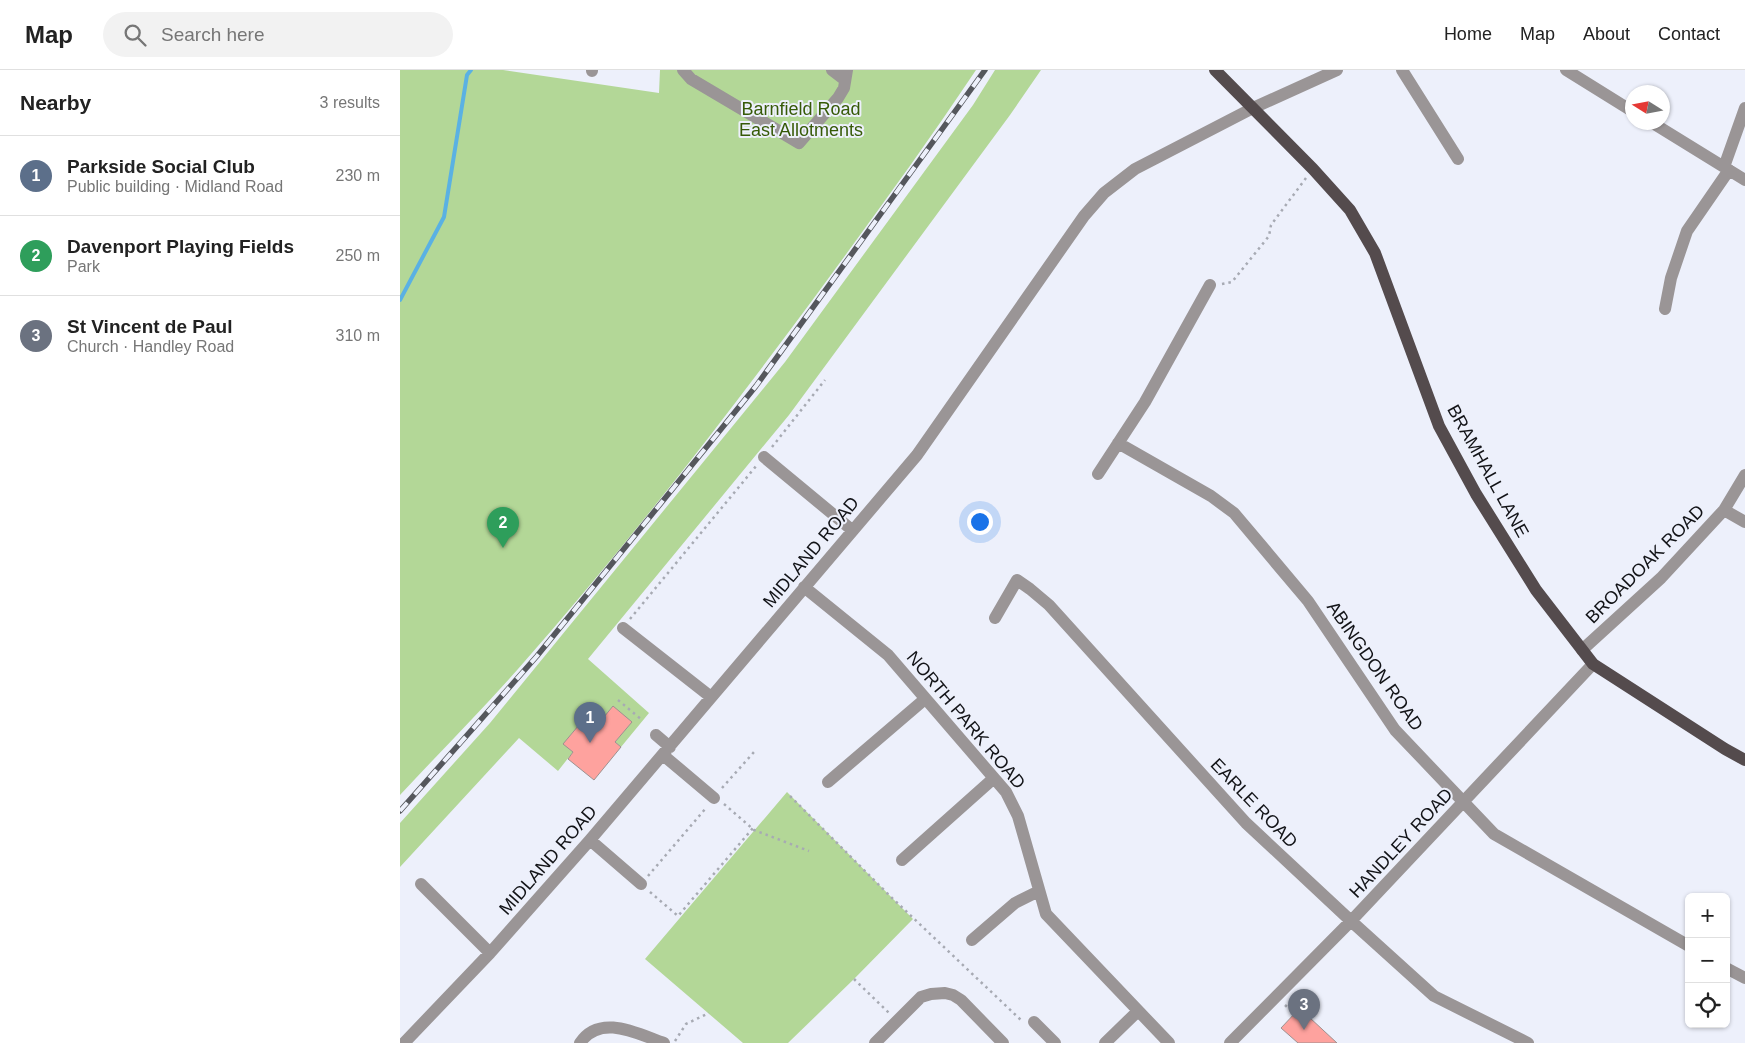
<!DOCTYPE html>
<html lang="en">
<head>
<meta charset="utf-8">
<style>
	body { margin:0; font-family:Arial,sans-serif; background:#f2f2f2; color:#222 }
	.controls { position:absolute; right:15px; bottom:15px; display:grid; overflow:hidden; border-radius:8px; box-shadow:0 1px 4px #0004 }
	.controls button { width:45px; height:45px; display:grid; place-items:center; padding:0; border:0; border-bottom:1px solid #e0e0e0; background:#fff; color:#222; font:25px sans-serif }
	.compass { position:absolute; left:1225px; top:15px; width:45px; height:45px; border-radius:50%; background:#fff; box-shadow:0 1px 4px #0004; rotate:281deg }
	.you { position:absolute; left:579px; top:451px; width:18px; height:18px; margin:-12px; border:4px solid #fff; border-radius:50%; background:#1a73e8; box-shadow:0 0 0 8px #1a73e833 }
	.badge { display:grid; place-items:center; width:32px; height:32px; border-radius:50%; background:#126364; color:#fff; font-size:16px; font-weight:700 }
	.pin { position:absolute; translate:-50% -41px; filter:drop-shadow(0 1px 2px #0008) }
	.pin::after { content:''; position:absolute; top:26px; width:18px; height:15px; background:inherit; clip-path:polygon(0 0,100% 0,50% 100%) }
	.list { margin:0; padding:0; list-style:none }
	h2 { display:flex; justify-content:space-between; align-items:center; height:65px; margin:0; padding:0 20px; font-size:21px }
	h2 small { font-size:16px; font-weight:400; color:#767676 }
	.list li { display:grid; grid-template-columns:32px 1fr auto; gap:15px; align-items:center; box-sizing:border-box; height:80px; padding:0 20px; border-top:1px solid #e0e0e0 }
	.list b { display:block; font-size:19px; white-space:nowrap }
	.list p { margin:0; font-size:16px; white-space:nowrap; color:#767676 }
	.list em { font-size:16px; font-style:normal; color:#767676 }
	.icon { flex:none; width:28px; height:28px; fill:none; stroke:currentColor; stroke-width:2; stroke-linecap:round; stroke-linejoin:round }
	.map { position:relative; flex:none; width:1345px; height:973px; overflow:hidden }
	header { display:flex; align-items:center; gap:30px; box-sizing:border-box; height:70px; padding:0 25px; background:#fff; border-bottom:1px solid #e0e0e0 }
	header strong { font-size:24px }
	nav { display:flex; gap:28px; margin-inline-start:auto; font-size:18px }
	.search { width:350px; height:45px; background:#f2f2f2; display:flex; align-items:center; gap:12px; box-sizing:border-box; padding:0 18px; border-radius:28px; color:#767676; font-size:19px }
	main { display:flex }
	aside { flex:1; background:#fff }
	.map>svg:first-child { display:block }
</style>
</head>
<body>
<header>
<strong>Map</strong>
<div class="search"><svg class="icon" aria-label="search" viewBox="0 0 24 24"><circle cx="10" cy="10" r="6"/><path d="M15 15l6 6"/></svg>Search here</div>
<nav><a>Home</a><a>Map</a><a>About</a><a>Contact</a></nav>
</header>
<main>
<aside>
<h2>Nearby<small>3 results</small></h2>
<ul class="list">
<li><span class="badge" style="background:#5c6f8a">1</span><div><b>Parkside Social Club</b><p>Public building · Midland Road</p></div><em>230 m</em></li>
<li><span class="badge" style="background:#2e9e5b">2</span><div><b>Davenport Playing Fields</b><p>Park</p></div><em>250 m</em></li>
<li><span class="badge" style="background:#6b7280">3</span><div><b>St Vincent de Paul</b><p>Church · Handley Road</p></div><em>310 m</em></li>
</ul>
</aside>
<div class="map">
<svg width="1345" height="973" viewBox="0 0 1345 973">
	<rect width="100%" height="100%" fill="#edf0fb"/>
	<path fill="#b3d797" d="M0,0H103L259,23L260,0H576C524,78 469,153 414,228C320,355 222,481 118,599C80,642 39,683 0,725Z
		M595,0H641L610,45L389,345L188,589L249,643L221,677L215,672L231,652L213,637L195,658L184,649L164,674L173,682L158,701L119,668L0,797V753L90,653L385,292L573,35Z
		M387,722L513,849L454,909L388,973H343L245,889Z"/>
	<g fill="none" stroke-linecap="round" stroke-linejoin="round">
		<path stroke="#5ab1e3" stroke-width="4" d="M0,230L44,147L67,5L71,0"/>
	</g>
	<path fill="#fea29e" stroke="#9d9190" d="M213,636L232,652L215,672L221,677L194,710L168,689L173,682L163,674L184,649L195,658Z
		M897,941L906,950L909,947L937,973H898L881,958Z"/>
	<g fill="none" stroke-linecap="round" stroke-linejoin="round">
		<path stroke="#a7aab3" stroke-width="2.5" stroke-dasharray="2.5 4" stroke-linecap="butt" d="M822,214L832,212L869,166L871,155L906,108
			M372,377L425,310
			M230,549L357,395
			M218,630L242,650
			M322,718L354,682
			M390,726L490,826L622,951
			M324,734L354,760L409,781
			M248,806L306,738
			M250,822L278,846L353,758
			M454,909L489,943
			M885,935L904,953
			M275,971L286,954L309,943"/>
		<path stroke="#9a9596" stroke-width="12" d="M283,0L291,9L399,73L438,28L444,18L447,0
			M432,0L445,10
			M1002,0L1058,89
			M1166,0L1232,41
			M192,1V0
			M1251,52L1345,110
			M1324,97L1345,38
			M1265,239L1271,208L1287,161L1329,100
			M718,373L811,426L834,443L908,531L995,660L1094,764L1289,876
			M364,387L452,460
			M698,404L745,332L810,215
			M1324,440L1345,452
			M404,517L488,585L606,722L618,746L646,844L769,973
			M595,548L617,510L630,519L649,535L846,753L951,851L1034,926L1128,973
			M223,558L311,627
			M1182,580L1261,508L1324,440L1345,405
			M256,665L270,677
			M263,685L314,728
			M428,712L525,629
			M190,770L241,814
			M502,790L594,708
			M21,814L90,883
			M572,870L615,833L639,821
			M1326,898L1345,908
			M634,952L655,973
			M4,973L90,883L190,770L517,385L684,146L704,123L735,99L853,38L937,0
			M180,973C200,943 238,964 264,973
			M475,973L521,927L531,924L545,923L553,925L561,930L603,973
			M705,973L738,941
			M830,973L951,851L1193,594"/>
		<path stroke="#544b4d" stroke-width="12" d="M815,0L913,99L950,140L975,183L1039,356L1076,424L1136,520L1193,594L1325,679L1345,690"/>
		<g stroke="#55575d" stroke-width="5.5">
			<path id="rail" d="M0,741L137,586L356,316L585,0"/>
		</g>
		<use href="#rail" stroke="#edf0fb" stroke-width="4" stroke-dasharray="11" stroke-linecap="butt"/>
	</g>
	<g text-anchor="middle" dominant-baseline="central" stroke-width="4" stroke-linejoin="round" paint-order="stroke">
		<g font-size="18" fill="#365a07" stroke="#edf0fb">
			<text x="401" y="39">Barnfield Road<tspan x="401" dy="21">East Allotments</tspan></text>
		</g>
		<g font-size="18" fill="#121317" stroke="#edf0fb">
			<text transform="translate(1088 401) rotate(61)">BRAMHALL LANE</text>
			<text transform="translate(411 482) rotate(-50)">MIDLAND ROAD</text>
			<text transform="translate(1245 494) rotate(-45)">BROADOAK ROAD</text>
			<text transform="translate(975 596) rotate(55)">ABINGDON ROAD</text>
			<text transform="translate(566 650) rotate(50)">NORTH PARK ROAD</text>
			<text transform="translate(854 733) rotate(46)">EARLE ROAD</text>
			<text transform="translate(1001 773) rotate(-47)">HANDLEY ROAD</text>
			<text transform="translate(148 790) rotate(-49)">MIDLAND ROAD</text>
		</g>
	</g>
</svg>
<div class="controls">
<button>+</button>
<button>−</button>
<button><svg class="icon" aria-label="locate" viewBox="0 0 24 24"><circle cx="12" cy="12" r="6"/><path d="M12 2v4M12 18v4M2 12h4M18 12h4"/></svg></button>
</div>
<svg class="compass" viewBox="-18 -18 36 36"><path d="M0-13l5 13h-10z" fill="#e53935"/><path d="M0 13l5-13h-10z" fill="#767676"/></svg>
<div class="you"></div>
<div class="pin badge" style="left:190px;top:673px;background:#5c6f8a">1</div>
<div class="pin badge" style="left:103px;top:478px;background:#2e9e5b">2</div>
<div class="pin badge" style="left:904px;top:960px;background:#6b7280">3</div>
</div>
</main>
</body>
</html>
